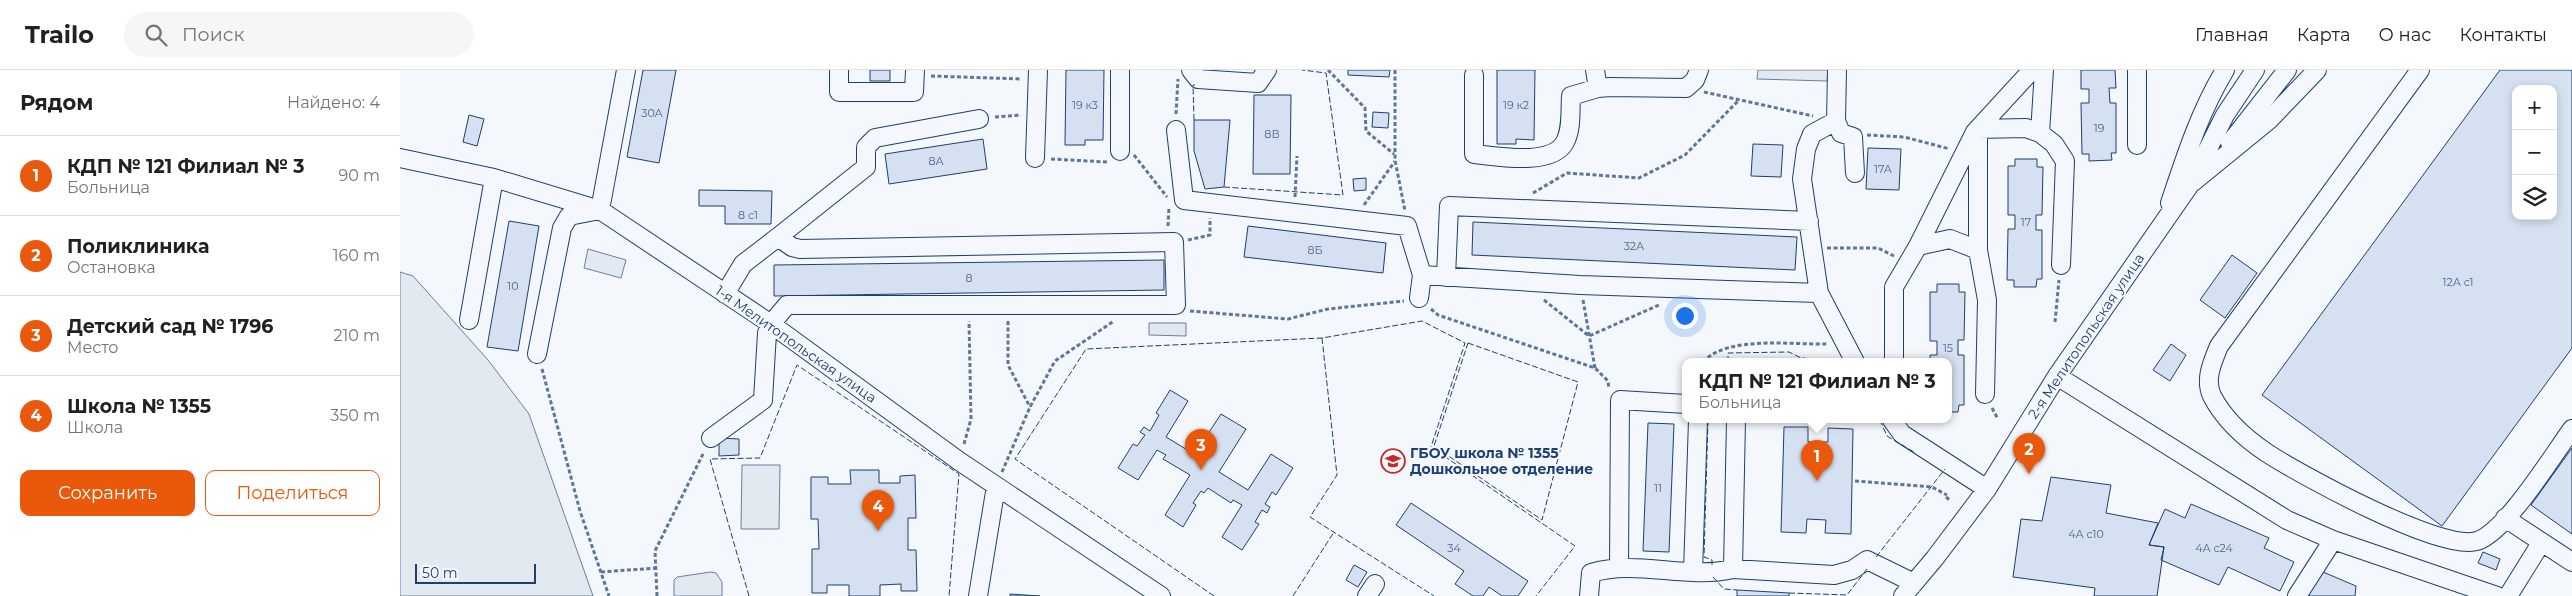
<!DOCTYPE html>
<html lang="ru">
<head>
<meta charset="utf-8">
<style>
	body { margin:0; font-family:Montserrat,sans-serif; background:#f6f6f6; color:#202124 }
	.controls { position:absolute; right:15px; top:15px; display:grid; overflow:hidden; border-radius:10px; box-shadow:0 2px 8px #0003 }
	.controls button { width:45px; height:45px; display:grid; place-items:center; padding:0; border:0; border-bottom:1px solid #e0e0e0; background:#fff; color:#202124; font:25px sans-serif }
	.scale { position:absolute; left:15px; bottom:12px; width:121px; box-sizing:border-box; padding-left:5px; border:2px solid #1d3f73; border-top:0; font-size:14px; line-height:18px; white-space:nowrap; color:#1d3f73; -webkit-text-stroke:4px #f4f7fb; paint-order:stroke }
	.you { position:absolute; left:1284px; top:245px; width:18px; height:18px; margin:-12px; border:4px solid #fff; border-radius:50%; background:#1a73e8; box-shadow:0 0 0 8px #1a73e833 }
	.badge { display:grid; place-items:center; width:32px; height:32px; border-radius:50%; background:#ea580c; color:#fff; font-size:16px; font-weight:700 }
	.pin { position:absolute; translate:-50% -41px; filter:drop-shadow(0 1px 2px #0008) }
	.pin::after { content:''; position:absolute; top:26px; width:18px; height:15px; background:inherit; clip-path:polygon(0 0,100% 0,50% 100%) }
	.popup { position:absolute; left:1282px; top:288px; width:270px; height:65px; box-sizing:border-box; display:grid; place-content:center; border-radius:10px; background:#fff; filter:drop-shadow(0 1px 4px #0005); font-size:16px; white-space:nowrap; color:#757577 }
	.popup b { font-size:19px; color:#202124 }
	.popup::after { content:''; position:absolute; left:50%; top:100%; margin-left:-10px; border:10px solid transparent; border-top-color:#fff }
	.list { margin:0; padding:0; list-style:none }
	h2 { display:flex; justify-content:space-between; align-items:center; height:65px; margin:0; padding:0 20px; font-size:21px }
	h2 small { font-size:16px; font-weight:400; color:#757577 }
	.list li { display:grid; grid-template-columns:32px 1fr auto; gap:15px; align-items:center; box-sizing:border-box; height:80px; padding:0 20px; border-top:1px solid #e0e0e0 }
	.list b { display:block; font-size:19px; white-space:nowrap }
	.list p { margin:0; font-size:16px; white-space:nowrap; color:#757577 }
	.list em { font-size:16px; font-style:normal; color:#757577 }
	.actions { display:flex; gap:10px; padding:15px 20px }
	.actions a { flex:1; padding:11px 0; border:1px solid #ea580c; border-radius:10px; text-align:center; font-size:18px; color:#ea580c }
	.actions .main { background:#ea580c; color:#fff }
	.icon { flex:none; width:28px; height:28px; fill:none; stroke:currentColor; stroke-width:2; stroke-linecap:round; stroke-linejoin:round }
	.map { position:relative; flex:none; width:2172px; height:526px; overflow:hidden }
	header { display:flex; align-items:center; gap:30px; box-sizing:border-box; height:70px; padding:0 25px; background:#fff; border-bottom:1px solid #e0e0e0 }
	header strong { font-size:24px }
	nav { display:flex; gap:28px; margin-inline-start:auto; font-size:18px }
	.search { width:350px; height:45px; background:#f6f6f6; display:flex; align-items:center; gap:12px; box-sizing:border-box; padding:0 18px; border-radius:28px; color:#757577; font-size:19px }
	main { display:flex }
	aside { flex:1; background:#fff }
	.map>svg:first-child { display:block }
</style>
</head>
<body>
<header>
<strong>Trailo</strong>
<div class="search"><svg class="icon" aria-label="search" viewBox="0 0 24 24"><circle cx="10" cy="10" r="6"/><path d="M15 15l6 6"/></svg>Поиск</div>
<nav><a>Главная</a><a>Карта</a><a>О нас</a><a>Контакты</a></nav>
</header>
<main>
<aside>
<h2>Рядом<small>Найдено: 4</small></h2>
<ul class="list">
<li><span class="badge">1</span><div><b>КДП № 121 Филиал № 3</b><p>Больница</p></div><em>90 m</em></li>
<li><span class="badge">2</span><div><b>Поликлиника</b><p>Остановка</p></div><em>160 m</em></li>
<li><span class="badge">3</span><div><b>Детский сад № 1796</b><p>Место</p></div><em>210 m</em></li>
<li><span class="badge">4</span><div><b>Школа № 1355</b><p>Школа</p></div><em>350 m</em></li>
</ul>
<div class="actions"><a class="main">Сохранить</a><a>Поделиться</a></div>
</aside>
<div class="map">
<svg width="2172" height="526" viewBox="0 0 2172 526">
	<rect width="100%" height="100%" fill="#f4f7fb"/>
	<path fill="#e3e9f0" stroke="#687fa3" d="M1358,0H1428L1427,11L1357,9Z
		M188,179L226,190L221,208L184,198Z
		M0,202L13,206L88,290L129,344L193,526H0Z
		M342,395H380L379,459H341Z
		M311,502L316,503L322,512V526H274V510L277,507Z"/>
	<path fill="#e3e8f0" stroke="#687fa3" d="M749,253H786V266L749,265Z"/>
	<path fill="#d5e0f0" stroke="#1d3f73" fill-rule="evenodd" d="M243,0H276L259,93L227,87Z
		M470,0H490V11H470Z
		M666,0H704L703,70H685V75H665Z
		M948,0H990L989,7L948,5Z
		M1097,0H1135L1134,70L1116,69V74H1097Z
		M1681,0H1715L1716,18H1709L1710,33H1716V83H1711L1712,90L1689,91V84H1682L1681,33H1689V19H1681Z
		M2100,0H2172V278L2042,456L1862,325ZM2116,19H2153V146H2116Z
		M854,25H891L890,104H853Z
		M973,42L989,43L988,58L972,57Z
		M69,45L84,49L77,76L63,72Z
		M794,50H830L824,117L805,119L794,81Z
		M583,69L587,99L489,114L485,84Z
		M1353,74L1383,75L1381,107L1351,106Z
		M1468,78L1501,79L1499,120L1466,119Z
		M1615,89H1637V97H1643L1642,145H1636V160H1642V209H1637L1636,217H1614V210H1607L1608,159H1615V145H1608V96H1615Z
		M966,108V120L954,121L953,109Z
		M299,120L372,121L371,154H325V136H299Z
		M109,151L139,156L118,281L87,277Z
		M1073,152L1397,167L1395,200L1072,185Z
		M848,156L986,173L983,203L844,187Z
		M1832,185L1857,203L1825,248L1800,230Z
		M764,190V220L374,226V195Z
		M1537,214H1559V222H1565L1564,270H1558V285H1564V335H1559L1558,342H1548V292H1530V285H1537V271H1530V222H1537Z
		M1771,274L1786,285L1770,311L1753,300Z
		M770,320L788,331L766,367L794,384L798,379L802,382L806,375L802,373L821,344L846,359L819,402L848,420L871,384L893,398L876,425L872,422L865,434L870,437L867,443L862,440L855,452L859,454L842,480L822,467L842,435L833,430L831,433L808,418L804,423L801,421L793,433L796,435L783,457L765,445L790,405L763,389L766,385L757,380L738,410L718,398L733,374L737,376L745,365L740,362L744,357L750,361L759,345L756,343Z
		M1248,353L1274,354L1269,482L1243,481Z
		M1384,357H1408V372H1428V358L1453,359L1451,464L1425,463L1426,450L1407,449L1406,463L1381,462Z
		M319,368L339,369V385L319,386Z
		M2172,378V464L2131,435Z
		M450,400H479V413H500V406L515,405L516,448H508V480H516L517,521H501V514L480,515V526H449V515H427V523H412V479H419L418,449H411V407H428V414H451Z
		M1651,407L1711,415L1706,443L1758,453L1749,475L1764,477L1757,526H1694L1695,518L1613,507L1621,449L1642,451Z
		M1011,433L1128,511L1118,526H1102L1089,517L1083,526H1073L1055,514L1064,501L996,455Z
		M1791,434L1869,468L1864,478L1894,492L1880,521L1828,497L1819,515L1761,490L1764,477L1749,475L1765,439L1785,448Z
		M2083,482L2100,489L2096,500L2078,493Z
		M954,495L967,502L958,517L946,510Z
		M1916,499L1956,516L1955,526H1909Z
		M1337,520L1389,523V526H1337Z
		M610,524L640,526H610Z"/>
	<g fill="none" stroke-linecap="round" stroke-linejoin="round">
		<g stroke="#1d3f73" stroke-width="20">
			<path id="minor" d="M439,0V22H514L515,0
				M791,0L798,9L858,13L867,0
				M1195,0L1198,18L1210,17L1286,18L1295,10L1299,0
				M1437,0L1436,51L1412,64L1406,79L1402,109L1419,223L1455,292
				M1737,0V75
				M2020,0L1819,276C1813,291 1804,309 1812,326C1824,349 1846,369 1867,383C1901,405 2041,482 2077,471C2106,462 2153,385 2172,359
				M1074,5V84C1096,86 1152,97 1165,72C1172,59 1170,41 1171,26L1198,18
				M1436,51L1441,63L1453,67L1455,103
				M776,60L784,130L1007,156L1022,205
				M1640,63L1644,0
				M1830,73L1887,0
				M720,81V0
				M0,88L94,108L200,140L371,254L559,391L761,526
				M635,88L638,0
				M1793,112L1869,50L1917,0
				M1770,133C1785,88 1800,41 1825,0
				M378,167L466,97V77L475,68L579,49
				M1518,176L1550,169L1578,180L1587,230L1585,324
				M1578,180V59L1626,58L1640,63L1654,74L1665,91L1661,195
				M1046,207L1049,136L1409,151
				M1019,228L1022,205L1180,215L1419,223
				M69,250L94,108
				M137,284L162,158L169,146L200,140L226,0
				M1494,292V217L1518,176L1575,62L1632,0
				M1657,306L1887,450L1933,470L2097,526
				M1492,350L1502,364L1587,419
				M311,368L363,330L367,263L371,254L387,235H776L774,172L400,179L392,177L378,167L343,194L325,224
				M2105,448L2172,492
				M1219,498L1220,330L1286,334
				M1333,499L1336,350
				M1293,502L1298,350
				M578,526L596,416
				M967,526L975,514
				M1189,526L1191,503C1237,489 1286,510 1333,499L1434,505L1452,500L1467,490L1514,513
				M1503,526L1535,488L1587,419L1657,306L1791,113L1825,45L1855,0
				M1897,526L1933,470
				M2108,526L2141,473"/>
		</g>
		<path stroke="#5e769c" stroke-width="3" stroke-dasharray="4 2.5" stroke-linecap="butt" d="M928,0L965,38L966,61L994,84
			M995,0V90L1005,141
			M531,6L622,9
			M1304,22L1413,46
			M776,44L778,9
			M595,47L621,45
			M1467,65L1504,67L1550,79
			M734,85L767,127
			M651,89L707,92
			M1133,123L1167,103L1239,108L1285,85L1339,30
			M895,127L897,86
			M964,135L995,91
			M768,156L769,137
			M788,170L810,165V148
			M1427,178H1478L1494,186
			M1144,230L1189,266L1259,235
			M1183,230L1195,298
			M1031,239L1038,245L1195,298L1208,311L1209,319
			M790,241L888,249L928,239L1004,231
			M608,251V295L630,337
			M1655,252L1659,210
			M1303,292C1327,265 1393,275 1428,274
			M142,299L180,441L209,526
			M1592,338L1598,349
			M564,374L571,349L569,251
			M602,402L630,337L655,291L714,251
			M1455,411L1532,417L1547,425
			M1546,427L1551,431
			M201,502L256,498
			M257,526L255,481L304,382"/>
		<use href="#minor" stroke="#f4f7fb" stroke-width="18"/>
		<path stroke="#1d3f73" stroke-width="1" stroke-dasharray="6 2.5" stroke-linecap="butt" d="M794,50L793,15H795
			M824,117L943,125L926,3L902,0
			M922,268L937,405L910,447L1034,526
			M1068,273L1178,312L1142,450L1034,376Z
			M1328,292V283L1389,282L1399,287L1423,292
			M1308,350L1304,487L1312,490V497
			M1480,350L1487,366L1514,382
			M1476,487L1545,399
			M1313,507L1324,519L1337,520
			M1389,523L1447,525L1467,499
			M349,526L310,389L360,388L397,295L559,404L549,526
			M814,526L615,389L686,279L922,268L1022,251L1065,273L1031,377L1175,476L1136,526
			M893,526L934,462"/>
	</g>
	<defs>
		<g id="school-ring" transform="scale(1.25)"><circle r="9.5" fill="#f4f7fb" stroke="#c62828" stroke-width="1.5"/><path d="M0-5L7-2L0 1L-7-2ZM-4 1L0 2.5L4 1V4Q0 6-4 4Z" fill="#c62828"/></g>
	</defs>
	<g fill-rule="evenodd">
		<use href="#school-ring" x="993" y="391"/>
	</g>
	<g text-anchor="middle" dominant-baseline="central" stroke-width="4" stroke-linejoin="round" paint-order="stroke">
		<g font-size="11" fill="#4b6792">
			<text x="685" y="35">19 к3</text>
			<text x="1116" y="35">19 к2</text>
			<text x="252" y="43">30А</text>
			<text x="1699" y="58">19</text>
			<text x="872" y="64">8В</text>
			<text x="536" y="91">8А</text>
			<text x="1483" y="99">17А</text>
			<text x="348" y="145">8 с1</text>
			<text x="1626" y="152">17</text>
			<text x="1234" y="176">32А</text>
			<text x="915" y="180">8Б</text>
			<text x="569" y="208">8</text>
			<text x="2058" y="212">12А с1</text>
			<text x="113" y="216">10</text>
			<text x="1548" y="278">15</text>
			<text x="1258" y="418">11</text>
			<text x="1686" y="464">4А с10</text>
			<text x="1054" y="478">34</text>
			<text x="1814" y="478">4А с24</text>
		</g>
		<g font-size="14" fill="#1d3f73" stroke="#f4f7fb">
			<text transform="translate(1686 266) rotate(-56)">2-я Мелитопольская улица</text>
			<text transform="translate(396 274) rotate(35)">1-я Мелитопольская улица</text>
		</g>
		<g font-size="14" font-weight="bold" fill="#1d3f73" stroke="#f4f7fb" text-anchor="start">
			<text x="1010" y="383">ГБОУ школа № 1355<tspan x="1010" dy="16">Дошкольное отделение</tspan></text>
		</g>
	</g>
</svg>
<div class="controls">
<button>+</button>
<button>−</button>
<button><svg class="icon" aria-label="layers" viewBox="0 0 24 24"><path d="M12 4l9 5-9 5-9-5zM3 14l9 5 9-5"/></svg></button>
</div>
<div class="scale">50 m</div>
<div class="you"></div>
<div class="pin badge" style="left:1417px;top:411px">1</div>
<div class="popup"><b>КДП № 121 Филиал № 3</b>Больница</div>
<div class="pin badge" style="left:1629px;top:404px">2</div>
<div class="pin badge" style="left:801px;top:400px">3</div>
<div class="pin badge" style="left:478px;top:461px">4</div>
</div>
</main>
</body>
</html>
